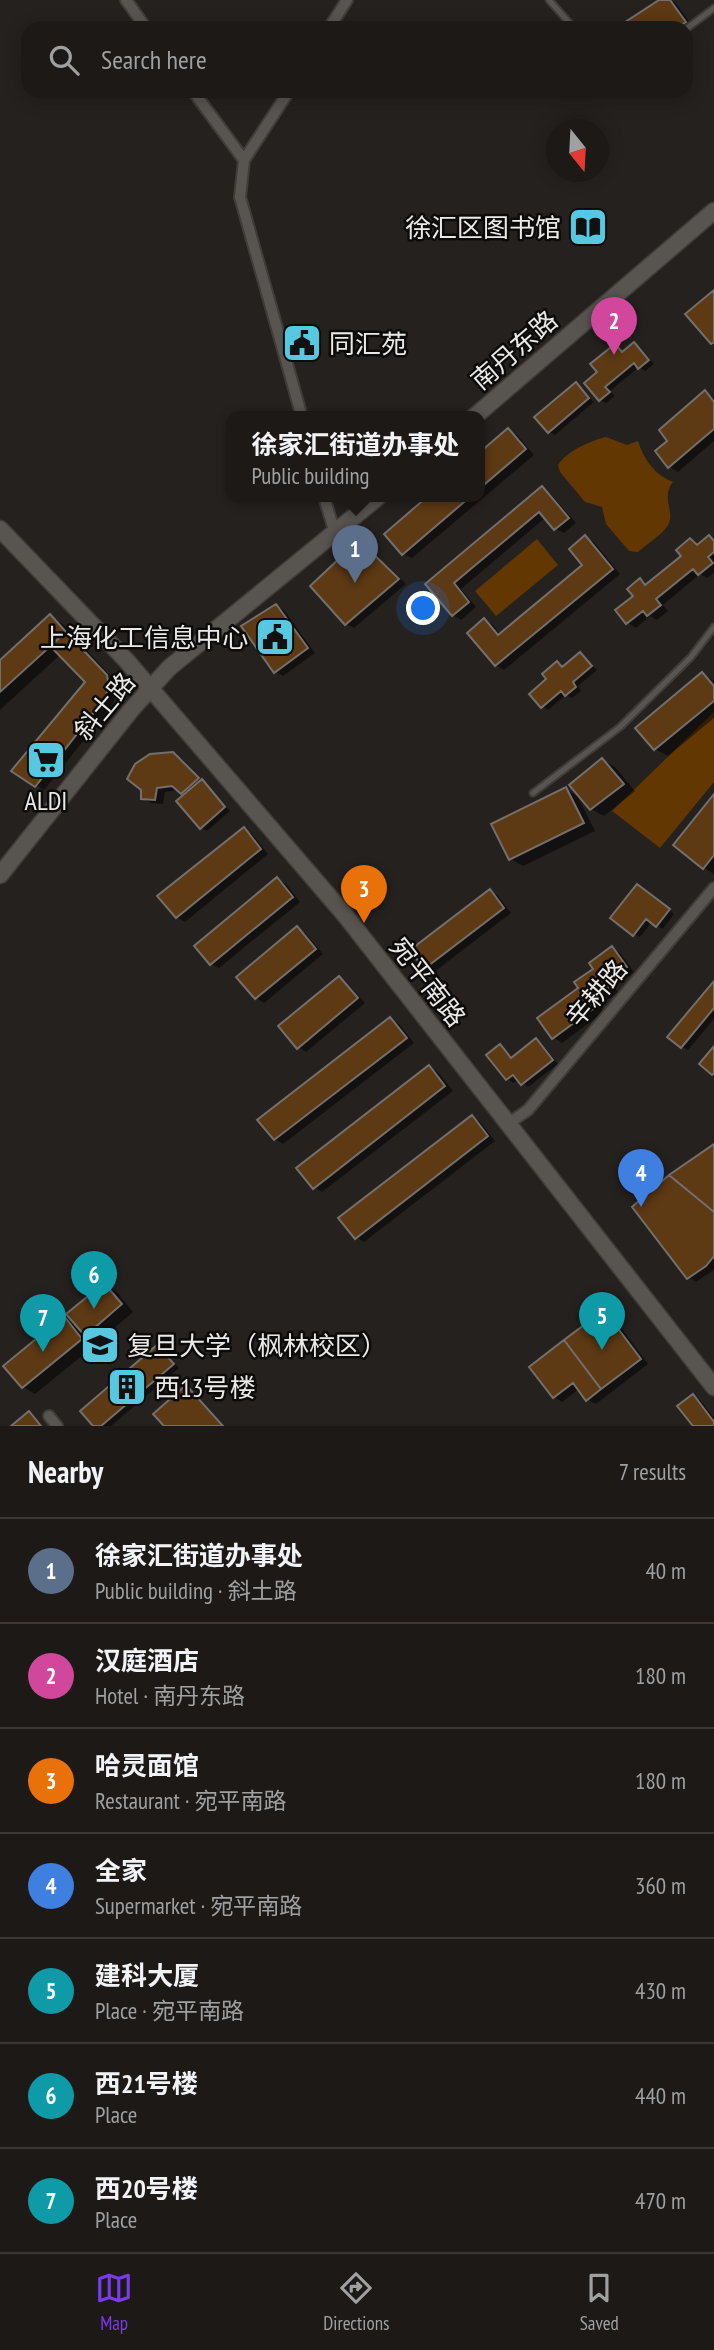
<!DOCTYPE html>
<html lang="en">
<head>
<meta charset="utf-8">
<style>
	body { margin:0; font-family:"PT Sans Narrow","Noto Sans SC",sans-serif; background:#252220; color:#f1f3f6 }
	.compass { position:absolute; left:546px; top:119px; width:63px; height:63px; border-radius:50%; background:#1c1917; box-shadow:0 4px 18px #0003; rotate:162deg }
	.you { position:absolute; left:424px; top:609px; width:24px; height:24px; margin:-18px; border:5px solid #fff; border-radius:50%; background:#1a73e8; box-shadow:0 0 0 10px #1a73e833 }
	.badge { display:grid; place-items:center; width:46px; height:46px; border-radius:50%; background:#7c3aed; color:#fff; font-size:23px; font-weight:700 }
	.pin { position:absolute; translate:-50% -58px; filter:drop-shadow(0 2px 4px #0008) }
	.pin::after { content:''; position:absolute; top:37px; width:24px; height:21px; background:inherit; clip-path:polygon(0 0,100% 0,50% 100%) }
	.popup { position:absolute; left:226px; top:411px; width:259px; height:91px; box-sizing:border-box; display:grid; place-content:center; border-radius:14px; background:#1c1917; filter:drop-shadow(0 2px 5px #0005); font-size:23px; white-space:nowrap; color:#a0a0a1 }
	.popup b { font-size:26px; color:#f1f3f6 }
	.popup::after { content:''; position:absolute; left:50%; top:100%; margin-left:-14px; border:14px solid transparent; border-top-color:#1c1917 }
	.list { margin:0; padding:0; list-style:none }
	h2 { display:flex; justify-content:space-between; align-items:center; height:91px; margin:0; padding:0 28px; font-size:30px }
	h2 small { font-size:23px; font-weight:400; color:#a0a0a1 }
	.list li { display:grid; grid-template-columns:46px 1fr auto; gap:21px; align-items:center; box-sizing:border-box; height:105px; padding:0 28px; border-top:2px solid #3a3836 }
	.list b { display:block; font-size:26px; white-space:nowrap }
	.list p { margin:0; font-size:23px; white-space:nowrap; color:#a0a0a1 }
	.list em { font-size:23px; font-style:normal; color:#a0a0a1 }
	.icon { flex:none; width:38px; height:38px; fill:none; stroke:currentColor; stroke-width:2; stroke-linecap:round; stroke-linejoin:round }
	.map { position:relative; flex:none; width:714px; height:1426px; overflow:hidden }
	.search { position:absolute; background:#1c1917; box-shadow:0 4px 18px #0003; left:21px; right:21px; top:21px; height:77px; display:flex; align-items:center; gap:18px; box-sizing:border-box; padding:0 24px; border-radius:21px; color:#a0a0a1; font-size:26px }
	.sheet { height:826px; background:#1c1917 }
	nav { display:flex; justify-content:space-around; align-items:center; box-sizing:border-box; height:98px; border-top:2px solid #3a3836; background:#1c1917; font-size:19px; color:#a0a0a1 }
	nav a { display:grid; justify-items:center; gap:4px }
	nav .on { color:#7c3aed }
	.map>svg:first-child { display:block }
</style>
</head>
<body>
<div class="map">
<svg width="714" height="1426" viewBox="0 0 714 1426">
	<rect width="100%" height="100%" fill="#25211f"/>
	<path fill="#623701" d="M606,437L627,445L638,441C644,460 655,475 673,482C660,498 676,512 668,525C662,535 647,544 638,552L629,551L606,524L602,507L585,502L560,472L558,465C567,451 590,441 606,437Z
		M537,539L558,565L496,616L475,591Z
		M714,712V782L660,848L612,811Z"/>
	<path fill="#0007" d="M662,0L675,2L693,27L686,31V28H619Z
		M634,344L640,347L654,364L645,371L639,367L610,391L615,396L606,403L600,400L599,373L615,346L624,353Z
		M576,384L594,402L555,435L549,432Z
		M705,392L714,398V441L678,472L670,467L658,452L670,441Z
		M508,430L517,435L534,455L412,558L403,554L430,497H479V455Z
		M542,488L550,493L576,523L564,533L556,529L546,517L461,589L476,607L461,620L453,615L427,584Z
		M585,537L594,542L620,574L504,670L496,665L469,633L485,620L493,625L501,635L585,566Z
		M709,537L714,540V573L707,578L700,574L663,605L668,611L657,620L650,616L636,628L628,623L640,580L648,585L683,556L691,540L700,545Z
		M359,543L368,547L406,584L354,628L346,624Z
		M276,606L284,610L315,653L283,676L275,671Z
		M50,617L63,624L115,681L117,693L112,705L44,790L36,785L88,682L61,654L0,710V662Z
		M580,654L597,670L578,686L581,691L572,698L566,695L548,710L542,706L549,679L557,663L563,667Z
		M702,674L714,681V718L668,756L655,749L638,728Z
		M173,753L182,759L230,811L207,831L201,827L186,795L179,790L165,792L163,804L151,803L142,798Z
		M603,760L615,767L635,791L604,816L591,809L571,785Z
		M566,789L578,797L595,831L523,866L510,859Z
		M714,797V874L704,868Z
		M244,830L252,834L268,854L185,922L177,917Z
		M277,879L286,884L300,902L219,968L211,964Z
		M644,890L674,914L663,929L652,922L640,937L634,934Z
		M490,891L498,896L511,913L434,972L425,967Z
		M297,928L305,933L323,954L264,1003L256,998Z
		M612,948L620,953L634,972L614,987L618,992L600,1006L604,1012L562,1043L554,1038L539,1019L581,988Z
		M339,978L347,983L365,1003L306,1052L298,1047Z
		M714,984V1019L688,1050L682,1047Z
		M391,1019L399,1024L414,1043L283,1144L275,1139Z
		M536,1040L542,1044L558,1064L528,1087L518,1079L514,1083L508,1079L489,1055L500,1046L513,1058Z
		M430,1068L438,1072L453,1091L322,1192L314,1187Z
		M472,1117L480,1122L495,1141L364,1242L356,1237Z
		M714,1146V1270L696,1282L688,1277Z
		M104,1285L117,1292L133,1312L98,1342L84,1334L94,1346L35,1394L23,1387L64,1318L78,1326Z
		M604,1312L613,1317L648,1364L596,1404L587,1399L579,1389L562,1402L554,1397Z
		M157,1347L163,1350L179,1368L111,1426H95Z
		M186,1387L192,1390L224,1426H167Z
		M693,1396L701,1401L714,1418V1426H695Z"/>
	<path fill="#5d3914" stroke="#736f6c" stroke-width="2" d="M659,0H670L686,22L677,28H616Z
		M714,290V342L711,344L685,314Z
		M634,342L649,360L638,369L634,363L605,387L610,392L599,401L584,383L597,372L590,364L615,344L622,352Z
		M576,382L589,398L548,433L534,417Z
		M705,390L714,402V429L668,468L655,451L667,441L659,430Z
		M508,428L526,449L479,489V453Z
		M542,486L569,518L554,530L539,512L454,583L469,602L452,616L425,584Z
		M427,497H470L402,555L384,534Z
		M585,535L613,569L495,666L467,633L484,618L498,635L582,565L569,549Z
		M709,535L714,541V552L708,557L713,563L698,575L693,569L656,599L661,605L647,616L643,611L626,624L615,610L633,596L627,589L640,578L645,585L681,556L676,550L690,538L697,545Z
		M359,540L399,579L345,625L310,586Z
		M276,604L308,648L274,673L241,626Z
		M50,614L66,632L0,692V660Z
		M66,632L107,675L109,687L104,700L35,787L11,771L85,682L50,646Z
		M580,652L592,666L573,682L576,687L565,696L561,691L541,708L529,694L546,679L542,674L557,661L562,667Z
		M702,672L714,686V701L654,750L635,728Z
		M173,752L199,778L181,794L172,786L157,788L155,800L141,799V790L127,779L135,764L150,754Z
		M602,758L624,784L590,810L569,785Z
		M202,779L225,807L200,829L176,801Z
		M566,787L584,823L509,860L491,824Z
		M714,794V855L703,869L673,845Z
		M244,827L261,849L176,918L157,896Z
		M277,877L293,897L210,965L194,946Z
		M637,884L670,909L656,927L646,919L633,936L610,918Z
		M490,889L504,908L424,969L410,950Z
		M297,926L316,949L255,999L236,977Z
		M612,946L627,967L607,982L611,987L593,1000L597,1006L552,1039L537,1018L578,988L574,982L593,969L589,963Z
		M339,976L358,998L297,1049L278,1026Z
		M714,981V1008L681,1048L667,1037Z
		M390,1017L407,1038L274,1140L257,1120Z
		M536,1038L553,1060L521,1085L513,1075L506,1080L486,1055L500,1044L511,1058Z
		M714,1046V1073L712,1075L699,1064Z
		M429,1065L445,1086L313,1189L296,1168Z
		M472,1115L488,1136L355,1239L338,1218Z
		M714,1144V1212L669,1175Z
		M669,1175L714,1212V1256L706,1266L687,1279L632,1207Z
		M104,1283L122,1304L85,1336L66,1314Z
		M604,1310L641,1359L601,1389L564,1340Z
		M64,1316L82,1339L22,1388L3,1366Z
		M564,1340L601,1389L586,1401L573,1383L553,1398L529,1367Z
		M157,1345L174,1364L101,1426H93L80,1411Z
		M186,1385L223,1426H164L153,1414Z
		M693,1394L714,1422V1426H693L677,1406Z
		M29,1411L41,1426H11Z"/>
	<g fill="none" stroke-linecap="round" stroke-linejoin="round">
		<g stroke="#3f3c3a" stroke-width="9">
			<path id="lane" d="M549,0L574,28
				M686,29L714,8
				M533,793L620,727L691,657L714,627"/>
		</g>
		<g stroke="#3f3c3a" stroke-width="14">
			<path id="street" d="M126,0L146,28
				M329,28L347,0
				M193,91L244,160
				M289,91L244,160L240,197L302,417
				M324,497L335,533
				M509,1123L528,1110L714,888
				M49,1416L57,1426"/>
		</g>
		<g stroke="#3f3c3a" stroke-width="19">
			<path id="secondary" d="M474,417L714,211
				M0,529L126,660L345,915L714,1387
				M0,875L131,710L169,668L378,497"/>
		</g>
		<use href="#lane" stroke="#585551" stroke-width="5"/>
		<use href="#street" stroke="#585551" stroke-width="10"/>
		<use href="#secondary" stroke="#585551" stroke-width="16"/>
	</g>
	<defs>
		<g id="library-square" transform="scale(2.0125)"><rect x="-9" y="-9" width="18" height="18" rx="4" fill="#56c9e0" stroke="#0d0b0a"/><path d="M-6-4Q-3-5.5-.7-3.5V5Q-3 3-6 4ZM6-4Q3-5.5 .7-3.5V5Q3 3 6 4Z" fill="#111"/></g>
		<g id="civic-square" transform="scale(2.0125)"><rect x="-9" y="-9" width="18" height="18" rx="4" fill="#56c9e0" stroke="#0d0b0a"/><path d="M-.6-6.5H3V-4.5H.6V-3L4-1V1h2V6H-6V1h2V-1L-.6-3ZM-1.2 2.5V6h2.4V2.5Z" fill="#111"/></g>
		<g id="supermarket-square" transform="scale(2.0125)"><rect x="-9" y="-9" width="18" height="18" rx="4" fill="#56c9e0" stroke="#0d0b0a"/><path d="M-6-5.5h2.5l.6 2H6L4.5 2H-2.5L-4.4-4H-6ZM-1.5 3.2a1.3 1.3 0 1 0 .1 0ZM3 3.2a1.3 1.3 0 1 0 .1 0Z" fill="#111"/></g>
		<g id="university-square" transform="scale(2.0125)"><rect x="-9" y="-9" width="18" height="18" rx="4" fill="#56c9e0" stroke="#0d0b0a"/><path d="M0-5L7-2L0 1L-7-2ZM-4 1L0 2.5L4 1V4Q0 6-4 4Z" fill="#111"/></g>
		<g id="building-square" transform="scale(2.0125)"><rect x="-9" y="-9" width="18" height="18" rx="4" fill="#56c9e0" stroke="#0d0b0a"/><path d="M-4-6H4V6H1V3H-1V6H-4ZM-2.5-4.3h1.7v1.8h-1.7ZM.8-4.3h1.7v1.8H.8ZM-2.5-1h1.7V.8h-1.7ZM.8-1h1.7V.8H.8Z" fill="#111"/></g>
	</defs>
	<g fill-rule="evenodd">
		<use href="#library-square" x="588" y="227"/>
		<use href="#civic-square" x="302" y="343"/>
		<use href="#civic-square" x="275" y="637"/>
		<use href="#supermarket-square" x="46" y="760"/>
		<use href="#university-square" x="100" y="1345"/>
		<use href="#building-square" x="127" y="1387"/>
	</g>
	<g text-anchor="middle" dominant-baseline="central" stroke-width="5" stroke-linejoin="round" paint-order="stroke">
		<g font-size="26" fill="#ebe9e7" stroke="#0d0b0a" text-anchor="start">
			<text x="561" y="227" text-anchor="end">徐汇区图书馆</text>
			<text x="329" y="343">同汇苑</text>
			<text x="248" y="637" text-anchor="end">上海化工信息中心</text>
			<text x="46" y="800" text-anchor="middle">ALDI</text>
			<text x="127" y="1345">复旦大学（枫林校区）</text>
			<text x="154" y="1387">西13号楼</text>
		</g>
		<g font-size="26" fill="#ebe9e7" stroke="#0d0b0a">
			<text transform="translate(514 350) rotate(-41)">南丹东路</text>
			<text transform="translate(104 706) rotate(-50)">斜土路</text>
			<text transform="translate(428 982) rotate(52)">宛平南路</text>
			<text transform="translate(596 993) rotate(-50)">辛耕路</text>
		</g>
	</g>
</svg>
<svg class="compass" viewBox="-18 -18 36 36"><path d="M0-13l5 13h-10z" fill="#e53935"/><path d="M0 13l5-13h-10z" fill="#a0a0a1"/></svg>
<div class="you"></div>
<div class="pin badge" style="left:355px;top:583px;background:#5c6f8a">1</div>
<div class="popup"><b>徐家汇街道办事处</b>Public building</div>
<div class="pin badge" style="left:614px;top:355px;background:#d1479c">2</div>
<div class="pin badge" style="left:364px;top:923px;background:#e8710a">3</div>
<div class="pin badge" style="left:641px;top:1207px;background:#3f7fe0">4</div>
<div class="pin badge" style="left:602px;top:1350px;background:#0f9aa8">5</div>
<div class="pin badge" style="left:94px;top:1309px;background:#0f9aa8">6</div>
<div class="pin badge" style="left:43px;top:1352px;background:#0f9aa8">7</div>
<div class="search"><svg class="icon" aria-label="search" viewBox="0 0 24 24"><circle cx="10" cy="10" r="6"/><path d="M15 15l6 6"/></svg>Search here</div>
</div>
<section class="sheet">
<h2>Nearby<small>7 results</small></h2>
<ul class="list">
<li><span class="badge" style="background:#5c6f8a">1</span><div><b>徐家汇街道办事处</b><p>Public building · 斜土路</p></div><em>40 m</em></li>
<li><span class="badge" style="background:#d1479c">2</span><div><b>汉庭酒店</b><p>Hotel · 南丹东路</p></div><em>180 m</em></li>
<li><span class="badge" style="background:#e8710a">3</span><div><b>哈灵面馆</b><p>Restaurant · 宛平南路</p></div><em>180 m</em></li>
<li><span class="badge" style="background:#3f7fe0">4</span><div><b>全家</b><p>Supermarket · 宛平南路</p></div><em>360 m</em></li>
<li><span class="badge" style="background:#0f9aa8">5</span><div><b>建科大厦</b><p>Place · 宛平南路</p></div><em>430 m</em></li>
<li><span class="badge" style="background:#0f9aa8">6</span><div><b>西21号楼</b><p>Place</p></div><em>440 m</em></li>
<li><span class="badge" style="background:#0f9aa8">7</span><div><b>西20号楼</b><p>Place</p></div><em>470 m</em></li>
</ul>
</section>
<nav>
<a class="on"><svg class="icon" aria-label="map" viewBox="0 0 24 24"><path d="M3 6l6-2 6 2 6-2v14l-6 2-6-2-6 2zM9 4v14M15 6v14"/></svg>Map</a>
<a><svg class="icon" aria-label="directions" viewBox="0 0 24 24"><path d="M12 3l9 9-9 9-9-9zM9 14v-3h6M13 9l2 2-2 2"/></svg>Directions</a>
<a><svg class="icon" aria-label="saved" viewBox="0 0 24 24"><path d="M7 4h10v16l-5-4-5 4z"/></svg>Saved</a>
</nav>
</body>
</html>
